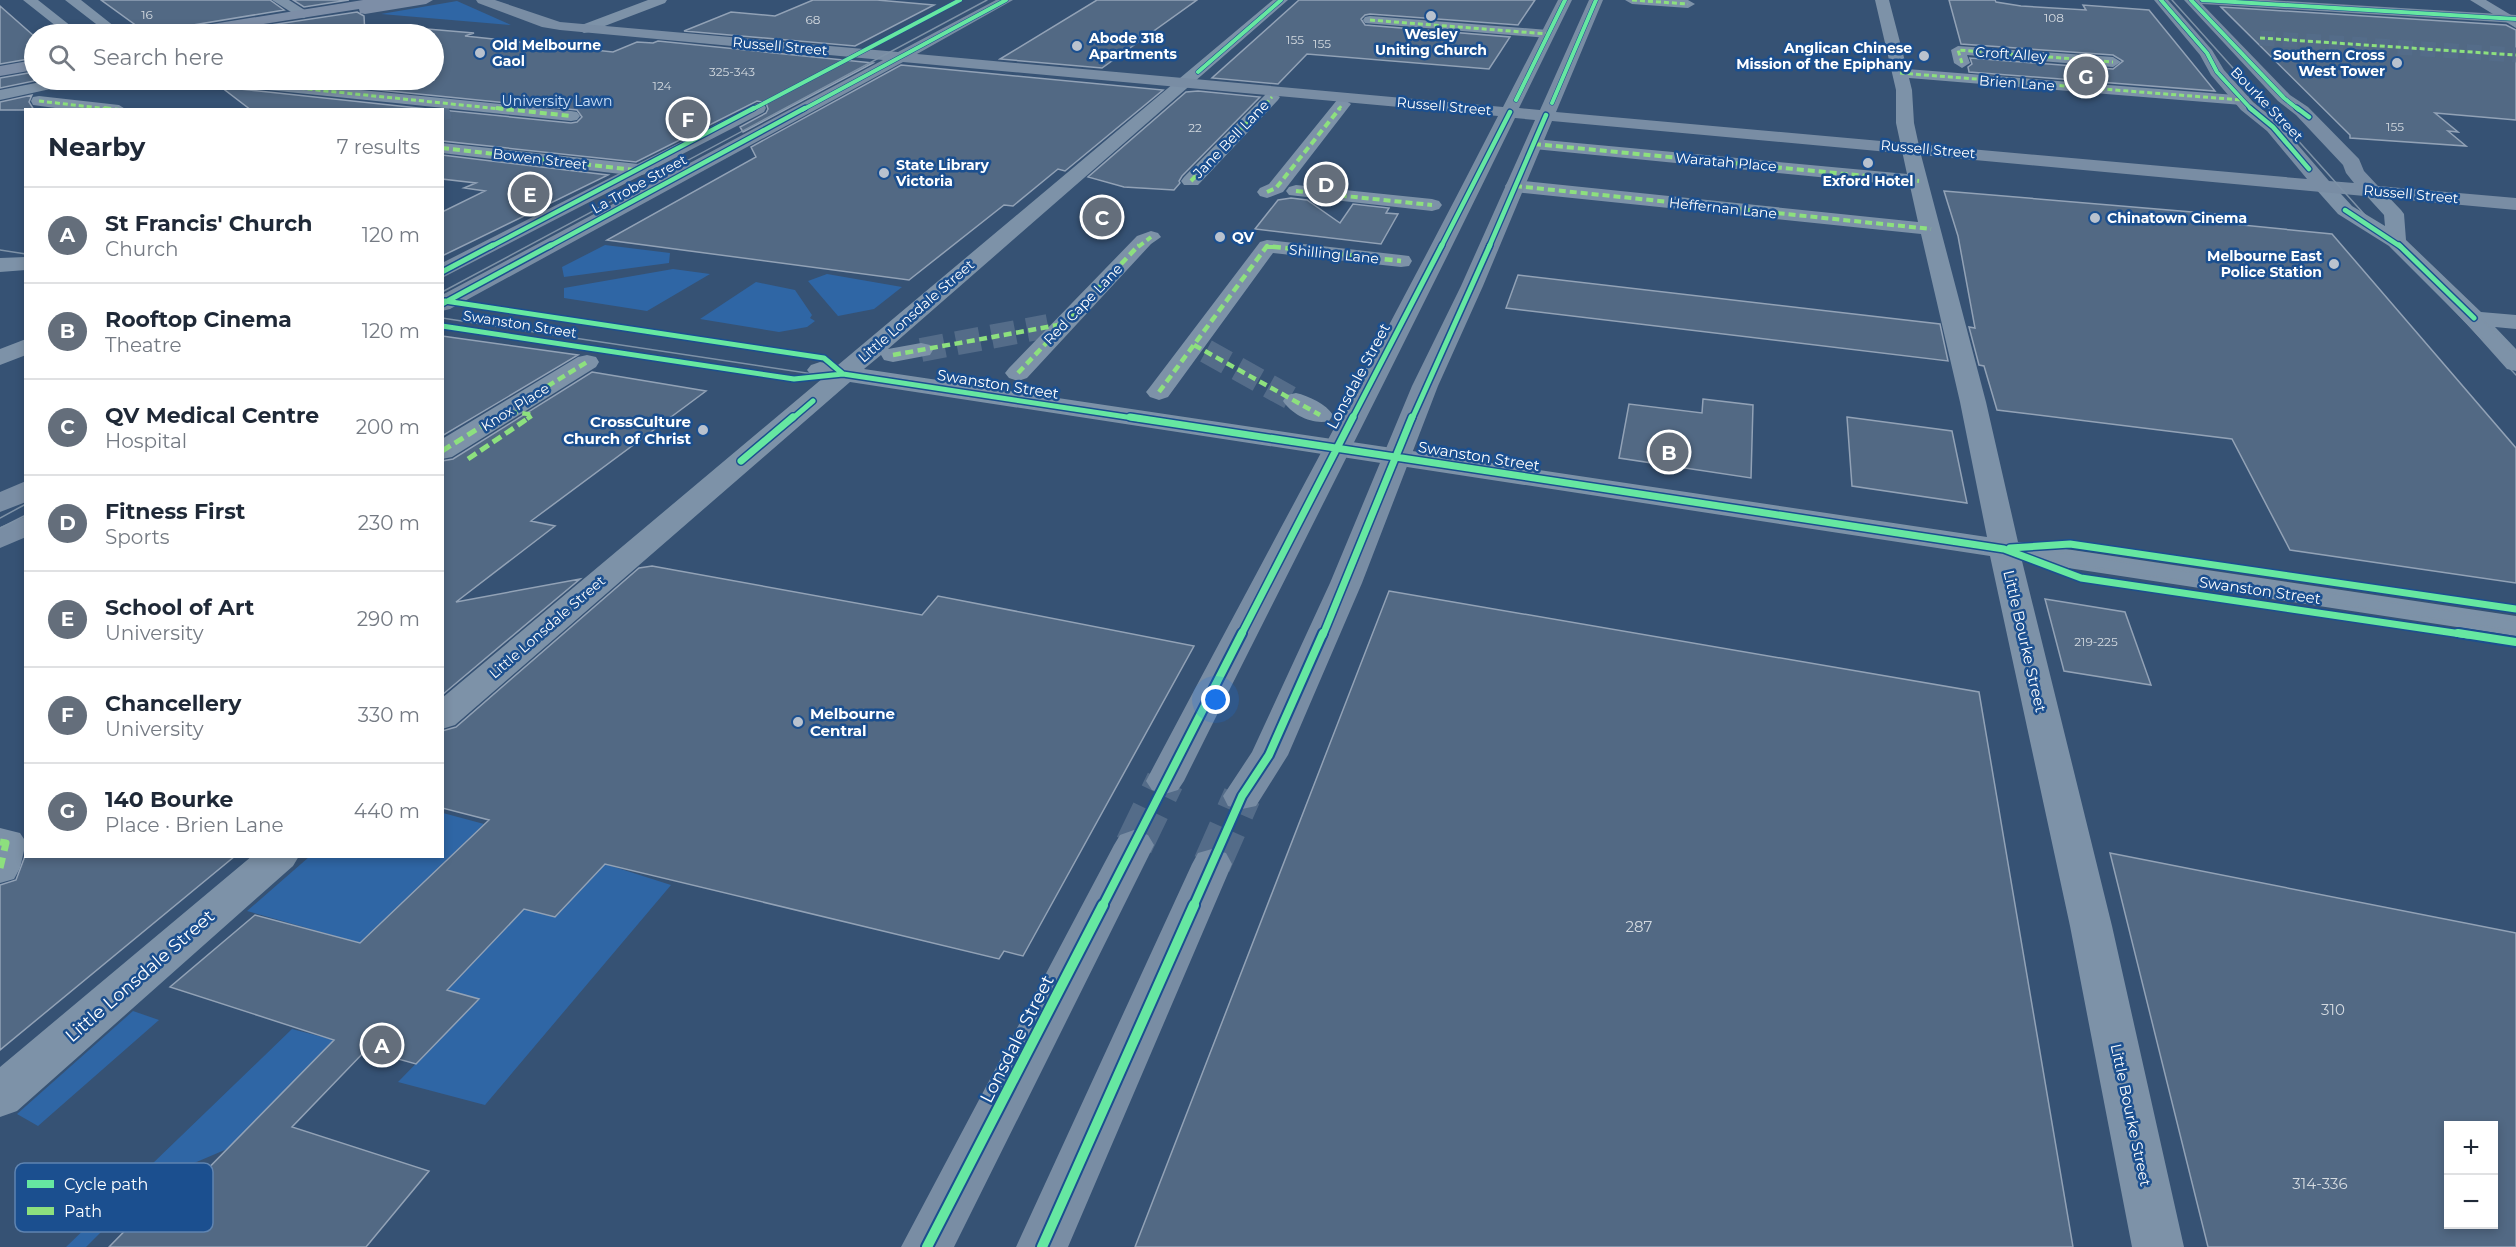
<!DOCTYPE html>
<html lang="en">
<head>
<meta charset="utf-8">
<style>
	body { margin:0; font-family:Montserrat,sans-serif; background:#f6f6f7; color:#1f2937 }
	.controls { position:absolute; right:18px; bottom:18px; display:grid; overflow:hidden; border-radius:0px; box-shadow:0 3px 9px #0003 }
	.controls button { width:54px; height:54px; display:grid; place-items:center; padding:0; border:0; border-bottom:2px solid #e0e1e3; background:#fff; color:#1f2937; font:30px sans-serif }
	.you { position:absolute; left:1216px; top:700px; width:21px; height:21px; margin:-15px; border:4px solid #fff; border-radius:50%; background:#1a73e8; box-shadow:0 0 0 9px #1a73e833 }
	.badge { display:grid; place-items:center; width:39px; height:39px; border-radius:50%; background:#646e7b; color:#fff; font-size:20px; font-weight:700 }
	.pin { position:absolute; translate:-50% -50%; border:3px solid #fff; box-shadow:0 2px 6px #0006 }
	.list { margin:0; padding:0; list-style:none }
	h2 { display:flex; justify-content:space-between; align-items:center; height:78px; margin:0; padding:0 24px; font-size:26px }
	h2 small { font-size:20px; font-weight:400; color:#747a83 }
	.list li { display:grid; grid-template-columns:39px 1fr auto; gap:18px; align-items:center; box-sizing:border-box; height:96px; padding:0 24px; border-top:2px solid #e0e1e3 }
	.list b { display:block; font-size:22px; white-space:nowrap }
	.list p { margin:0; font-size:20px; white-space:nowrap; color:#747a83 }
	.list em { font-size:20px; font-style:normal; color:#747a83 }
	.icon { flex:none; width:33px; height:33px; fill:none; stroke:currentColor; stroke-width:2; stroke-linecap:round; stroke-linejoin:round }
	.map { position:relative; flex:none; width:2516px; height:1247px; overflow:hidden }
	.search { position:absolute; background:#fff; box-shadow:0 3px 9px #0003; left:24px; top:24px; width:420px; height:66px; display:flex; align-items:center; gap:15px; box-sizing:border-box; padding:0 21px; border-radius:33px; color:#747a83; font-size:22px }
	.panel { position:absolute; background:#fff; box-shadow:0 3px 9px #0003; left:24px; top:108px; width:420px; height:750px; border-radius:0px }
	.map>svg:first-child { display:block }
</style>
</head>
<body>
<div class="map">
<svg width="2516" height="1247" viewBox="0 0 2516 1247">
	<rect width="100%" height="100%" fill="#365274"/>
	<path fill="#2f66a5" d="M457,1L511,25L381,14Z
		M605,245L670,253L669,263L564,277L562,267Z
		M673,269L710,274L647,311L564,298V288Z
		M827,274L902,287L874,309L838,316L808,281Z
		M756,282L795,290L812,315L810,318L815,321L807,327L779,332L700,319Z
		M443,813L484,824L360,943L247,911L309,857L442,856Z
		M605,864L671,885L485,1105L398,1082L478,1000L447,990L524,909L555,917Z
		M133,1011L159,1020L38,1126L17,1114Z
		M292,1029L334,1040L227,1149L152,1181L86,1247H66Z"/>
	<path fill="#526984" stroke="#92a2b6" stroke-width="1.5" fill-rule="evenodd" d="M101,0H270L284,10L175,28L166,34H148Z
		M293,0H349L304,7Z
		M813,0H877L934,5L855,46L684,31L731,12L775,16Z
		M1097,0H1197L1102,68L1000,59Z
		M1299,0H1535L1518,25L1370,14L1365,15L1361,19L1365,25L1510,37L1489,69L1307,54L1278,84L1212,78Z
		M1949,0H1995L1996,2L2021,6L2086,10L2083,5L2149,10L2215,91L1969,72L1968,67L1972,64L1970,58L2113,69L2123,61L2113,55L1961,44Z
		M0,6L34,36V58L0,64Z
		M2221,7L2506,25L2516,30V120L2435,113L2458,132L2448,131L2466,146L2350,138V135Z
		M357,12L364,16L365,34L392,26L474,33L465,36L613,52L637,42L653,43L658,41L873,63L743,132L740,127L766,113L768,109L766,103L757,101L636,162L442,141V110L571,123L577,122L582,117L577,110L280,80H434V34H210Z
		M901,65L1163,90L1065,171L1058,169L1013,206L1004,205L909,280L607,240L756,157L751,147Z
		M34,72V81L0,88V78Z
		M221,87L437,110H251Z
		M1198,91L1260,97L1182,176L1179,181L1180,183L1174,190L1124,187L1088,177L1186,92Z
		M32,95L29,102L34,110H0V102Z
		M442,155L608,175L442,256V212L485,191L464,188L476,183L442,179Z
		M1944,191L2216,214L2222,223L2332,234L2516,448V583L2290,550L2232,439L1997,410L1984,366L1979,365L1969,327L1975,328L1958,236Z
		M1291,198L1307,200L1340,223L1353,204L1389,208L1386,213L1398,214L1381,244L1255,229L1278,200Z
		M1518,275L1940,324L1948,361L1506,308Z
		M442,336L578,355L442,436Z
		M592,372L706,391L531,521L555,526L456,602L580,579L442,695V461L453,459Z
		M1703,399L1753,405L1751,478L1619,458L1629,404L1702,413Z
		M1847,417L1952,431L1967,503L1852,486Z
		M652,566L922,615L938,596L1194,646L1023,956L1004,951L999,959L605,864L555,917L524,909L447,990L479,999L416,1064L366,1050L292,1127L429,1171L366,1247H109L155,1200L186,1191L334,1040L170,987L255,915L360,943L489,820L442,808V731L456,727L639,568Z
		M1389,591L1979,692L2073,1247H1135Z
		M2045,599L2125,612L2151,685L2064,671Z
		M2110,853L2516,933V1247H2208ZM2448,1125H2493V1224H2448Z
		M25,856H235L0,1050V885L16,880Z"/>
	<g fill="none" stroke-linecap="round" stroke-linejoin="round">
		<path stroke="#546c89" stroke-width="15" stroke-dasharray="15 8" stroke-linecap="butt" d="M2260,38L2516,55
			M446,110L449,109"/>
		<path stroke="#546c89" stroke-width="19" stroke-dasharray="19 10" stroke-linecap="butt" d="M442,111L449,109"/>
		<path stroke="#546c89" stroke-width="24" stroke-dasharray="24 12" stroke-linecap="butt" d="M921,350L1048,326
			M1206,351L1296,401"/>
		<path stroke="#546c89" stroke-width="38" stroke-dasharray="38 19" stroke-linecap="butt" d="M1134,845L1165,781
			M1212,864L1242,796"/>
		<path fill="#7d92a8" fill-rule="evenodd" d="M23,0H38L81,34H66Z
			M65,0H81L124,34H109Z
			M272,0H289L311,14L304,18L299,17Z
			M648,0H667L665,3L589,32L584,33L577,29L579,26Z
			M1273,0H1288L888,349L921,343L930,345L933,350L930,355L893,362L884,360L881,355L864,369L1987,537L1960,402L1921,234L1515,192L1508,190L1505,186L1508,182L1515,180L1918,222L1910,186L1534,149L1528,148L1525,144L1528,140L1534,139L1907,174L1896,123V90L1875,0H1889L1907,69L2248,96L2250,100L2242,105L1909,78L1912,90L1914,123L1921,155L1986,402L2018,542L2516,616V636L2022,561L2112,926L2184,1247H2132L2070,926L1990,556L850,382L455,725L442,729V698L823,378L811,375L807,370L811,365L820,362L838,365Z
			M1625,0H1688L1695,4L1688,8L1632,4Z
			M2470,0H2486L2516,18V28Z
			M1370,16L1548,30L1555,34L1548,38L1365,23L1363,20L1365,17Z
			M1958,46L2113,57L2121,62L2113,67L1967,55L1970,63L1962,68L1954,63L1951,50Z
			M51,80H80L78,83L0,100V90Z
			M212,80H262L571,111L577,112L580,116L577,120L571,121L220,85Z
			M1272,92L1280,97L1278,100L1198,185H1184L1181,181L1184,177L1266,94Z
			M39,96L119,105L127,110H70L33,105L31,101L33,97Z
			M1343,99L1351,104L1283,192L1267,198L1260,196L1257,192L1260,188L1269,184L1337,100Z
			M442,143L638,164L645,166L647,170L645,174L638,176L442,153Z
			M2324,181L2331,183L2352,206L2385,226L2384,215L2362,191L2365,187H2379L2401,210L2404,214L2406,240L2481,312L2516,315V329L2495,327L2516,349V371L2507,369L2466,323L2389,246L2338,214L2314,187L2317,183Z
			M1296,185L1432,199L1439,201L1442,205L1439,209L1432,211L1289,195L1286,191L1289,187Z
			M1151,231L1158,233L1161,237L1151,244L1027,378L1018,381L1009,378L1005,373L1009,368L1137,236Z
			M1267,240L1401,255L1409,256L1412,261L1409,266L1401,267L1273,253L1168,397L1159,400L1150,397L1146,392L1150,387L1260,242Z
			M26,257V270L0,272V258Z
			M26,339V355L0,365V349Z
			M587,355L596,357L599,362L596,367L452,457L442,459V439L578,357Z
			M1296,393C1309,396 1326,404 1333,415L1329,421C1313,425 1292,415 1283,401L1287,395Z
			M0,828L20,833L26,842L20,868L14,879L0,883Z
			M252,856H299L293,866L17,1111L0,1117V1067Z"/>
		<path fill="#798da4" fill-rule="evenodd" d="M476,0H495L560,22L898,52L996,0H1013L917,54L1503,107L1558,0H1572L1519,108L1540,110L1589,0H1603L1556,112L2307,179L2267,131L2241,110L2211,75L2200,55L2154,0H2168L2212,50L2224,70L2253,102L2279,123L2329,181L2354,183L2346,173L2343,165L2296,115L2278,101L2184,0H2269L2516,15V23L2202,4L2290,95L2308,107L2359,159L2364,171L2378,186L2516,198V210L1552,121L1483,286L1438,386L1362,583L1288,755L1256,806L1242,809L1228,806L1223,796L1252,752L1330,583L1412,386L1461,286L1535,120L1515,118C1407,340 1294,560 1184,781L1178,790L1165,794L1152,790L1146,781C1263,559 1384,339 1498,116L903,62L450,309L442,311V295L883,60L560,30L542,27L478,3Z
			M758,103L764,104L766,108L764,112L442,278V263Z
			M26,481V502L0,512V492Z
			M26,516V537L0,548V527Z
			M1134,830L1148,835L1154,845L954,1247H901L1114,845L1120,835Z
			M1212,849L1226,853L1232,864L1068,1247H1016L1192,864L1198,853Z"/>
		<path fill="#7d8ea7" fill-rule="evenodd" d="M363,0H433L426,4L365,14L360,13L359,9L199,34H168L175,30Z
			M34,60V70L0,76V66Z"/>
		<path stroke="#7e92a7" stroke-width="1.5" d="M2172,0L2382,234L2516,375
			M2392,232L2482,319L2516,356
			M0,250L26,254
			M442,292L987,0
			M442,318L2516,631
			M0,518L26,504
			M1852,521L2516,621
			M0,528L26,515"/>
		<path stroke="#8de07e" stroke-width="3" stroke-dasharray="5 3" stroke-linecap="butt" d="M1632,0L1688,4
			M1370,20L1548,34
			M2260,38L2516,55
			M1962,63L1958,50L2113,62
			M1900,73L2242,100
			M220,80L510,110
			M39,101L117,110
			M1260,110L1272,97
			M1338,110L1343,104"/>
		<path stroke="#8de07e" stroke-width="4" stroke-dasharray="7 4" stroke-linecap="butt" d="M104,108L119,110
			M496,108L571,116
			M1534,144L1919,181
			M442,148L635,170
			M1191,181L1261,108
			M1515,186L1931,229
			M1296,191L1432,205
			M1267,192L1276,188L1340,108
			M1138,247L1151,237
			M1266,247H1273"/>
		<path stroke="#8de07e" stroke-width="4.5" stroke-dasharray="8 4.5" stroke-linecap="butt" d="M1194,345L1320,415
			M893,355L1064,324
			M1018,373L1139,245
			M1159,392L1267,246L1401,261
			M510,411L533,415L527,419
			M494,419L587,362"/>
		<path stroke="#8de07e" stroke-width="5" stroke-dasharray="10 5" stroke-linecap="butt" d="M442,451L497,417
			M468,459L530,417"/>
		<path stroke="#8de07e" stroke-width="7" stroke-dasharray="14 7" stroke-linecap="butt" d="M0,842L6,843L0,868"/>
		<g stroke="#1b4f8f" stroke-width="5">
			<path id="cycleway-far5" d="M2161,0L2207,53L2217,72L2252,110
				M2191,0L2284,98L2299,110
				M2202,0L2516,19
				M1198,72L1281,0
				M1516,100L1565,0
				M1552,103L1596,0
				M751,110L960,0
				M802,110L1006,0"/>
		</g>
		<g stroke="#1b4f8f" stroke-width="7">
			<path id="cycleway-far4" d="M2250,108L2273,127L2309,169
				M2297,108L2309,117
				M2345,210L2401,247
				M490,247L754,108
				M548,247L805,108
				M1441,247L1510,112
				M1489,247L1546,115"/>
		</g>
		<g stroke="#1b4f8f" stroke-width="8">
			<path id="cycleway-far3" d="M2399,245L2474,318
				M442,272L493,245
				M445,301L824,358L843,374
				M442,304L551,245
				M442,326L794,379L843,374L1140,419
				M792,419L813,401
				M1352,419L1442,245
				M1412,419L1490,245"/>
		</g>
		<g stroke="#1b4f8f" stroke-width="10">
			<path id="cycleway-far2" d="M1130,417L2004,549L2081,578L2468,635
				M741,461L793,417
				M2010,548L2070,544L2516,609
				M1241,635L1353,417
				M1323,635L1412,417"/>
		</g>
		<g stroke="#1b4f8f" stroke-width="12">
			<path id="cycleway-far1" d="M2458,633L2516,642
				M1102,907L1242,633
				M1193,907L1242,796L1269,755L1323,633"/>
		</g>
		<g stroke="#1b4f8f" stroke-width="14">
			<path id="cycleway" d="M927,1247L1103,905
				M1042,1247L1194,905"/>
		</g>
		<use href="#cycleway-far5" stroke="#66e7a1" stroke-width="4"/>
		<use href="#cycleway-far4" stroke="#66e7a1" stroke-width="4.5"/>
		<use href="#cycleway-far3" stroke="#66e7a1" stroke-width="5"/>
		<use href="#cycleway-far2" stroke="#66e7a1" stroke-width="7"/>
		<use href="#cycleway-far1" stroke="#66e7a1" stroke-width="8"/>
		<use href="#cycleway" stroke="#66e7a1" stroke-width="10"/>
	</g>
	<g fill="#b9c2ce" stroke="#1b4f8f" stroke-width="2">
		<circle cx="1431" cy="16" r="6"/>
		<circle cx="1077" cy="46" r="6"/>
		<circle cx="480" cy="53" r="6"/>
		<circle cx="1924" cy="56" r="6"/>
		<circle cx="2397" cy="63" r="6"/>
		<circle cx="1868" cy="163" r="6"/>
		<circle cx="884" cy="173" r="6"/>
		<circle cx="2095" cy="218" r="6"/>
		<circle cx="1220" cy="237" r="6"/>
		<circle cx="2334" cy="264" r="6"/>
		<circle cx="703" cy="430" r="6"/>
		<circle cx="798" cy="722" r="6"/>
	</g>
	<g text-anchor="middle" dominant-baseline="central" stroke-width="5" stroke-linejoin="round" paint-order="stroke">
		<g font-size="12" fill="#d4dae0">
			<text x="147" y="14">16</text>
			<text x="2054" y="17">108</text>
			<text x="813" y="19">68</text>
			<text x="1295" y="39">155</text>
			<text x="1322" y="43">155</text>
			<text x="732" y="71">325-343</text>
			<text x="662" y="85">124</text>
			<text x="2395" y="126">155</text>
			<text x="1195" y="127">22</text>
			<text x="2096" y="641">219-225</text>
		</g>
		<g font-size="14" font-weight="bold" fill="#fff" stroke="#1b4f8f" text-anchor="start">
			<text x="1431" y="34" text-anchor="middle">Wesley<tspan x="1431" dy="16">Uniting Church</tspan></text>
			<text x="1089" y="38">Abode 318<tspan x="1089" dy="16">Apartments</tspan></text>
			<text x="492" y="45">Old Melbourne<tspan x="492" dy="16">Gaol</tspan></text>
			<text x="1912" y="48" text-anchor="end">Anglican Chinese<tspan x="1912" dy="16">Mission of the Epiphany</tspan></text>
			<text x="2385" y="55" text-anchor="end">Southern Cross<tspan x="2385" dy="16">West Tower</tspan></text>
			<text x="896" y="165">State Library<tspan x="896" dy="16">Victoria</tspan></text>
			<text x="1868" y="181" text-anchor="middle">Exford Hotel</text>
			<text x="2107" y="218">Chinatown Cinema</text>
			<text x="1232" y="237">QV</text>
			<text x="2322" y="256" text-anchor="end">Melbourne East<tspan x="2322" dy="16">Police Station</tspan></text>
		</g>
		<g font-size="14" fill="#fff" stroke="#1b4f8f">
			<text transform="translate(780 46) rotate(5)">Russell Street</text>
			<text transform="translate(2011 54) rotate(4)">Croft Alley</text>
			<text transform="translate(2017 83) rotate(4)">Brien Lane</text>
			<text transform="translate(2267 104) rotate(46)">Bourke Street</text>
			<text transform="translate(1444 106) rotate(5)">Russell Street</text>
			<text transform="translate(1231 139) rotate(-46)">Jane Bell Lane</text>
			<text transform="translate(1928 149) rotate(5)">Russell Street</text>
			<text transform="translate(540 159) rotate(7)">Bowen Street</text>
			<text transform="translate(1726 162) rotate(5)">Waratah Place</text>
			<text transform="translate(639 184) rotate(-29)">La Trobe Street</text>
			<text transform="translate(2411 194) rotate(5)">Russell Street</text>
			<text transform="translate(1723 208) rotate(6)">Heffernan Lane</text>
			<text transform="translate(1334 254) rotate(6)">Shilling Lane</text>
			<text transform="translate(1083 304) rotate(-46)">Red Cape Lane</text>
			<text transform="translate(916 311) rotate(-41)">Little Lonsdale Street</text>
			<text transform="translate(520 324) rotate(9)">Swanston Street</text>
			<text transform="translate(515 407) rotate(-32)">Knox Place</text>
			<text transform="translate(547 627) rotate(-41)">Little Lonsdale Street</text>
		</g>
		<g font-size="14" fill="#cfe3fa" stroke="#1b4f8f">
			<text x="557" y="101">University Lawn</text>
		</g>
		<g font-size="15" fill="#fff" stroke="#1b4f8f">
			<text transform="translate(1358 376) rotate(-62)">Lonsdale Street</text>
			<text transform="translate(998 384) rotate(9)">Swanston Street</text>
			<text transform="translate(1479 456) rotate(9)">Swanston Street</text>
			<text transform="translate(2260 590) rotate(8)">Swanston Street</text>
			<text transform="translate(2025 641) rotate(77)">Little Bourke Street</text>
			<text transform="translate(2131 1115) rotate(78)">Little Bourke Street</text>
		</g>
		<g font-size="15" font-weight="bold" fill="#fff" stroke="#1b4f8f" text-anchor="end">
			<text x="691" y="421">CrossCulture<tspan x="691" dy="17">Church of Christ</tspan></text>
			<text x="810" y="713" text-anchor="start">Melbourne<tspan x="810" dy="17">Central</tspan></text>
		</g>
		<g font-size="15" fill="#d4dae0">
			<text x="1639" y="926">287</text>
			<text x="2333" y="1009">310</text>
			<text x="2320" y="1183">314-336</text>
		</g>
		<g font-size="18" fill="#fff" stroke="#1b4f8f">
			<text transform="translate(140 976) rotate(-41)">Little Lonsdale Street</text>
			<text transform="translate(1017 1039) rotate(-63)">Lonsdale Street</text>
		</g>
	</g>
	<rect x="15" y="1163" width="198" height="69" rx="9" fill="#1b4f8f" stroke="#5f84b1" stroke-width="1.5"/>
	<rect x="27" y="1180" width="27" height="8" fill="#66e7a1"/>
	<rect x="27" y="1207" width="27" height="8" fill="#8de07e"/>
	<g font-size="16" fill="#fff">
		<text x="64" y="1190">Cycle path</text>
		<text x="64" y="1217">Path</text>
	</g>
</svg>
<div class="controls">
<button>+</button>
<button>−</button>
</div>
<div class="you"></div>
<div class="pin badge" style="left:382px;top:1045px">A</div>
<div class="pin badge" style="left:1669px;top:452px">B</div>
<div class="pin badge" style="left:1102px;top:217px">C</div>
<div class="pin badge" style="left:1326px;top:184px">D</div>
<div class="pin badge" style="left:530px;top:194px">E</div>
<div class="pin badge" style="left:688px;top:119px">F</div>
<div class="pin badge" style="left:2086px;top:76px">G</div>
<div class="search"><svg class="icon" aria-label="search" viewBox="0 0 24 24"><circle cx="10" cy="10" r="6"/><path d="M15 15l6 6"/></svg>Search here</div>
<section class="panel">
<h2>Nearby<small>7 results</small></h2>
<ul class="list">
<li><span class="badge">A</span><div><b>St Francis' Church</b><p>Church</p></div><em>120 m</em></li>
<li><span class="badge">B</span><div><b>Rooftop Cinema</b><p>Theatre</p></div><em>120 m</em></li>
<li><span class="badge">C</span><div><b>QV Medical Centre</b><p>Hospital</p></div><em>200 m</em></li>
<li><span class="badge">D</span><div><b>Fitness First</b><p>Sports</p></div><em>230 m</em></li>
<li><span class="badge">E</span><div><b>School of Art</b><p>University</p></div><em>290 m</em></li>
<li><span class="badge">F</span><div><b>Chancellery</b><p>University</p></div><em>330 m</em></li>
<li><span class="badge">G</span><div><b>140 Bourke</b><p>Place · Brien Lane</p></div><em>440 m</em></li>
</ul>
</section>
</div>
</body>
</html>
